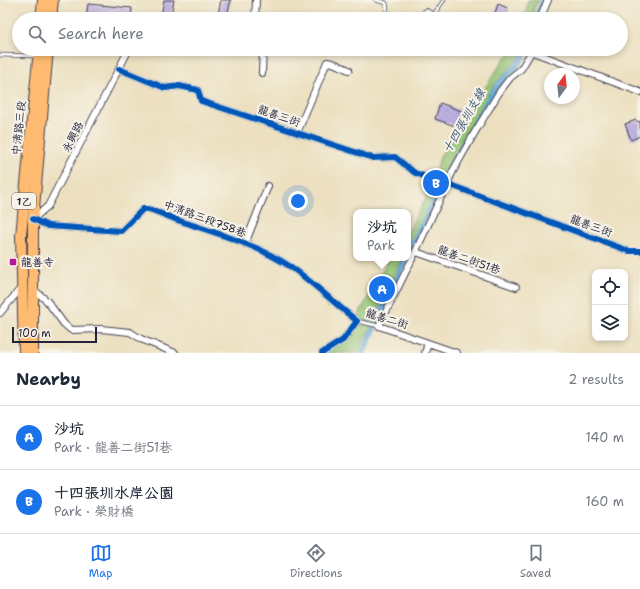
<!DOCTYPE html>
<html lang="en">
<head>
<meta charset="utf-8">
<style>
	body { margin:0; font-family:"Shantell Sans","LXGW WenKai TC",sans-serif; background:#f2f2f3; color:#1f2937 }
	.controls { position:absolute; right:12px; bottom:12px; display:grid; overflow:hidden; border-radius:8px; box-shadow:0 2px 6px #0003 }
	.controls button { width:36px; height:36px; display:grid; place-items:center; padding:0; border:0; border-bottom:1px solid #e0e1e3; background:#fff; color:#1f2937; font:20px sans-serif }
	.compass { position:absolute; left:544px; top:68px; width:36px; height:36px; border-radius:50%; background:#fff; box-shadow:0 2px 6px #0003; rotate:15deg }
	.scale { position:absolute; left:12px; bottom:10px; width:85px; box-sizing:border-box; padding-left:4px; border:2px solid #22223b; border-top:0; font-size:11px; line-height:14px; white-space:nowrap; color:#22223b; -webkit-text-stroke:3px #f7f3e8; paint-order:stroke }
	.you { position:absolute; left:298px; top:201px; width:14px; height:14px; margin:-10px; border:3px solid #fff; border-radius:50%; background:#1a73e8; box-shadow:0 0 0 6px #1a73e833 }
	.badge { display:grid; place-items:center; width:26px; height:26px; border-radius:50%; background:#1a73e8; color:#fff; font-size:13px; font-weight:700 }
	.pin { position:absolute; translate:-50% -50%; border:2px solid #fff; box-shadow:0 1px 4px #0006 }
	.popup { position:absolute; left:353px; top:209px; width:58px; height:52px; box-sizing:border-box; display:grid; place-content:center; border-radius:8px; background:#fff; filter:drop-shadow(0 1px 3px #0005); font-size:13px; white-space:nowrap; color:#747a83 }
	.popup b { font-size:15px; color:#1f2937 }
	.popup::after { content:''; position:absolute; left:50%; top:100%; margin-left:-8px; border:8px solid transparent; border-top-color:#fff }
	.list { margin:0; padding:0; list-style:none }
	h2 { display:flex; justify-content:space-between; align-items:center; height:52px; margin:0; padding:0 16px; font-size:17px }
	h2 small { font-size:13px; font-weight:400; color:#747a83 }
	.list li { display:grid; grid-template-columns:26px 1fr auto; gap:12px; align-items:center; box-sizing:border-box; height:64px; padding:0 16px; border-top:1px solid #e0e1e3 }
	.list b { display:block; font-size:15px; white-space:nowrap }
	.list p { margin:0; font-size:13px; white-space:nowrap; color:#747a83 }
	.list em { font-size:13px; font-style:normal; color:#747a83 }
	.icon { flex:none; width:22px; height:22px; fill:none; stroke:currentColor; stroke-width:2; stroke-linecap:round; stroke-linejoin:round }
	.map { position:relative; flex:none; width:640px; height:353px; overflow:hidden }
	.search { position:absolute; background:#fff; box-shadow:0 2px 6px #0003; left:12px; right:12px; top:12px; height:44px; display:flex; align-items:center; gap:10px; box-sizing:border-box; padding:0 14px; border-radius:22px; color:#747a83; font-size:15px }
	.sheet { height:180px; background:#fff }
	nav { display:flex; justify-content:space-around; align-items:center; box-sizing:border-box; height:56px; border-top:1px solid #e0e1e3; background:#fff; font-size:11px; color:#747a83 }
	nav a { display:grid; justify-items:center; gap:2px }
	nav .on { color:#1a73e8 }
	.map>svg:first-child { display:block }
</style>
</head>
<body>
<div class="map">
<svg width="640" height="353" viewBox="0 0 640 353">
	<defs>
		<pattern id="park-crowns" width="20" height="18" patternUnits="userSpaceOnUse"><rect width="20" height="18" fill="#94c474"/><path d="M2 6a3 3 0 1 1 6 0M12 15a3 3 0 1 1 6 0" fill="none" stroke="#7fa865"/></pattern>
		<pattern id="garden-furrows" width="10" height="10" patternUnits="userSpaceOnUse"><rect width="10" height="10" fill="#94c474"/><path d="M-1 1l2-2M0 10L10 0M9 11l2-2" fill="none" stroke="#7fa865"/></pattern>
		<pattern id="building-back-hatch" width="6" height="6" patternUnits="userSpaceOnUse"><rect width="6" height="6" fill="#b6a9e2"/><path d="M-1 5l2 2M0 0l6 6M5-1l2 2" fill="none" stroke="#9489b8"/></pattern>
	</defs>
	<rect width="100%" height="100%" fill="#f7f3e8"/>
	<filter id="ink" filterUnits="userSpaceOnUse"><feTurbulence type="fractalNoise" baseFrequency=".025" numOctaves="2"/><feDisplacementMap in="SourceGraphic" scale="8" xChannelSelector="R" yChannelSelector="G"/><feConvolveMatrix kernelMatrix="1 2 1 2 8 2 1 2 1" color-interpolation-filters="sRGB"/></filter>
	<filter id="wash" filterUnits="userSpaceOnUse"><feTurbulence type="fractalNoise" baseFrequency=".012" numOctaves="4" result="noise"/><feDisplacementMap in="SourceGraphic" scale="16" xChannelSelector="R" yChannelSelector="G"/><feGaussianBlur stdDeviation="0.9" result="paint"/><feColorMatrix in="noise" values="0 0 0 0 0 0 0 0 0 0 0 0 0 0 0 0 0 1.4 0 .05"/><feComposite in="paint" operator="in"/></filter>
	<g filter="url(#wash)">
		<rect width="100%" height="100%" fill="#ece0c0"/>
		<path fill="url(#park-crowns)" stroke="#5b7358" d="M528,0H539L534,8L531,19H525Z
			M514,49H524L522,54L494,85L452,158L436,193L408,246V231L427,196L441,155L504,59Z
			M390,258H402L372,323L358,319C360,308 367,301 372,291C379,280 382,269 390,258Z"/>
		<path fill="url(#garden-furrows)" stroke="#5b7358" d="M358,322L372,326L362,344L359,353H325Z"/>
		<g fill="none" stroke-linecap="round" stroke-linejoin="round">
			<path stroke="#5ea4d4" stroke-width="6" d="M535,19L544,0
				M408,253C435,200 460,146 492,94C502,78 521,66 527,49
				M363,353L406,258"/>
		</g>
		<g id="blocks">
			<path fill="url(#building-back-hatch)" d="M164,0H174L170,19H163L164,12L162,11Z
				M221,0H231L226,19H217Z
				M88,4L132,8L131,19H86Z
				M498,4L508,8L504,19H493Z
				M440,103L464,112L458,127L435,119Z
				M636,120L638,122L640,121V136L631,140L625,124Z"/>
		</g>
	</g>
	<g filter="url(#ink)">
		<use href="#blocks" fill-opacity="0" stroke="#403e4f" stroke-width="1"/>
		<g fill="none" stroke-linecap="round" stroke-linejoin="round">
			<g stroke="#403e4f" stroke-width="4.5">
				<path id="lane" d="M376,0L386,3L388,18L391,19
					M418,19L426,10L434,14L444,0
					M0,55L36,56
					M357,321L379,326"/>
			</g>
			<g stroke="#403e4f" stroke-width="8">
				<path id="street" d="M255,19L256,0
					M540,19L548,0
					M530,51L640,92
					M119,69L165,88L179,86L198,90L201,101L373,158L395,157L415,173L445,183L629,251H640
					M262,73L263,49
					M297,133L327,62L333,63L349,70
					M32,218L33,219L48,206L129,49
					M33,219L48,226L121,231L143,209H148C158,212 167,216 177,220C216,233 256,244 291,267C315,284 335,304 357,321L343,340L322,353
					M245,244L268,186
					M416,252L516,287
					M32,288L47,301L64,324L71,330L101,329L130,332L141,339L175,353
					M0,313L21,288H23
					M425,353L428,343
					M457,353L379,326L413,257L453,171L475,132L500,91L510,78L521,69L533,49"/>
			</g>
			<g stroke="#403e4f" stroke-width="12">
				<path id="primary" d="M41,19L43,0
					M51,19L53,0
					M24,353L21,236L39,49
					M33,353V219L48,49"/>
			</g>
			<use href="#lane" stroke="#fff" stroke-width="3"/>
			<use href="#street" stroke="#fff" stroke-width="6"/>
			<use href="#primary" stroke="#febb71" stroke-width="10"/>
			<g stroke="#f7f3e8" stroke-width="8">
				<path id="cycleway" d="M119,69L165,88L179,86L198,90L201,101L373,158L395,157L415,173L445,183L629,251H640
					M33,219L48,226L121,231L143,209H148C158,212 167,216 177,220C216,233 256,244 291,267C315,284 335,304 357,321L343,340L322,353"/>
			</g>
			<use href="#cycleway" stroke="#0057b8" stroke-width="6"/>
		</g>
	</g>
	<rect fill="#b5179e" stroke="#f7f3e8" stroke-width="1.5" x="9" y="258" width="8" height="8" rx="2"/>
	<g text-anchor="middle" dominant-baseline="central" stroke-width="4" stroke-linejoin="round" paint-order="stroke">
		<rect fill="#f7f3e8" stroke="#62616f" stroke-width="1" x="12" y="193" width="24" height="16" rx="3"/>
		<g font-size="10" font-weight="bold" fill="#22223b">
			<text x="24" y="201">1乙</text>
		</g>
		<g font-size="11" fill="#22223b" stroke="#f7f3e8">
			<text transform="translate(279 116) rotate(19)">龍善三街</text>
			<text transform="translate(19 128) rotate(-84)">中清路三段</text>
			<text transform="translate(73 137) rotate(-63)">永興路</text>
			<text transform="translate(205 219) rotate(20)">中清路三段758巷</text>
			<text transform="translate(591 226) rotate(20)">龍善三街</text>
			<text transform="translate(469 260) rotate(19)">龍善二街51巷</text>
			<text transform="translate(387 319) rotate(17)">龍善二街</text>
		</g>
		<g font-size="11" fill="#22223b" stroke="#f7f3e8" text-anchor="start">
			<text x="21" y="262">龍善寺</text>
		</g>
		<g font-size="12" font-style="italic" fill="#3a5678" stroke="#f7f3e8">
			<text transform="translate(464 121) rotate(-60)">十四張圳支線</text>
		</g>
	</g>
</svg>
<div class="controls">
<button><svg class="icon" aria-label="locate" viewBox="0 0 24 24"><circle cx="12" cy="12" r="6"/><path d="M12 2v4M12 18v4M2 12h4M18 12h4"/></svg></button>
<button><svg class="icon" aria-label="layers" viewBox="0 0 24 24"><path d="M12 4l9 5-9 5-9-5zM3 14l9 5 9-5"/></svg></button>
</div>
<svg class="compass" viewBox="-18 -18 36 36"><path d="M0-13l5 13h-10z" fill="#e53935"/><path d="M0 13l5-13h-10z" fill="#747a83"/></svg>
<div class="scale">100 m</div>
<div class="you"></div>
<div class="pin badge" style="left:382px;top:289px">A</div>
<div class="popup"><b>沙坑</b>Park</div>
<div class="pin badge" style="left:436px;top:183px">B</div>
<div class="search"><svg class="icon" aria-label="search" viewBox="0 0 24 24"><circle cx="10" cy="10" r="6"/><path d="M15 15l6 6"/></svg>Search here</div>
</div>
<section class="sheet">
<h2>Nearby<small>2 results</small></h2>
<ul class="list">
<li><span class="badge">A</span><div><b>沙坑</b><p>Park · 龍善二街51巷</p></div><em>140 m</em></li>
<li><span class="badge">B</span><div><b>十四張圳水岸公園</b><p>Park · 榮財橋</p></div><em>160 m</em></li>
</ul>
</section>
<nav>
<a class="on"><svg class="icon" aria-label="map" viewBox="0 0 24 24"><path d="M3 6l6-2 6 2 6-2v14l-6 2-6-2-6 2zM9 4v14M15 6v14"/></svg>Map</a>
<a><svg class="icon" aria-label="directions" viewBox="0 0 24 24"><path d="M12 3l9 9-9 9-9-9zM9 14v-3h6M13 9l2 2-2 2"/></svg>Directions</a>
<a><svg class="icon" aria-label="saved" viewBox="0 0 24 24"><path d="M7 4h10v16l-5-4-5 4z"/></svg>Saved</a>
</nav>
</body>
</html>
